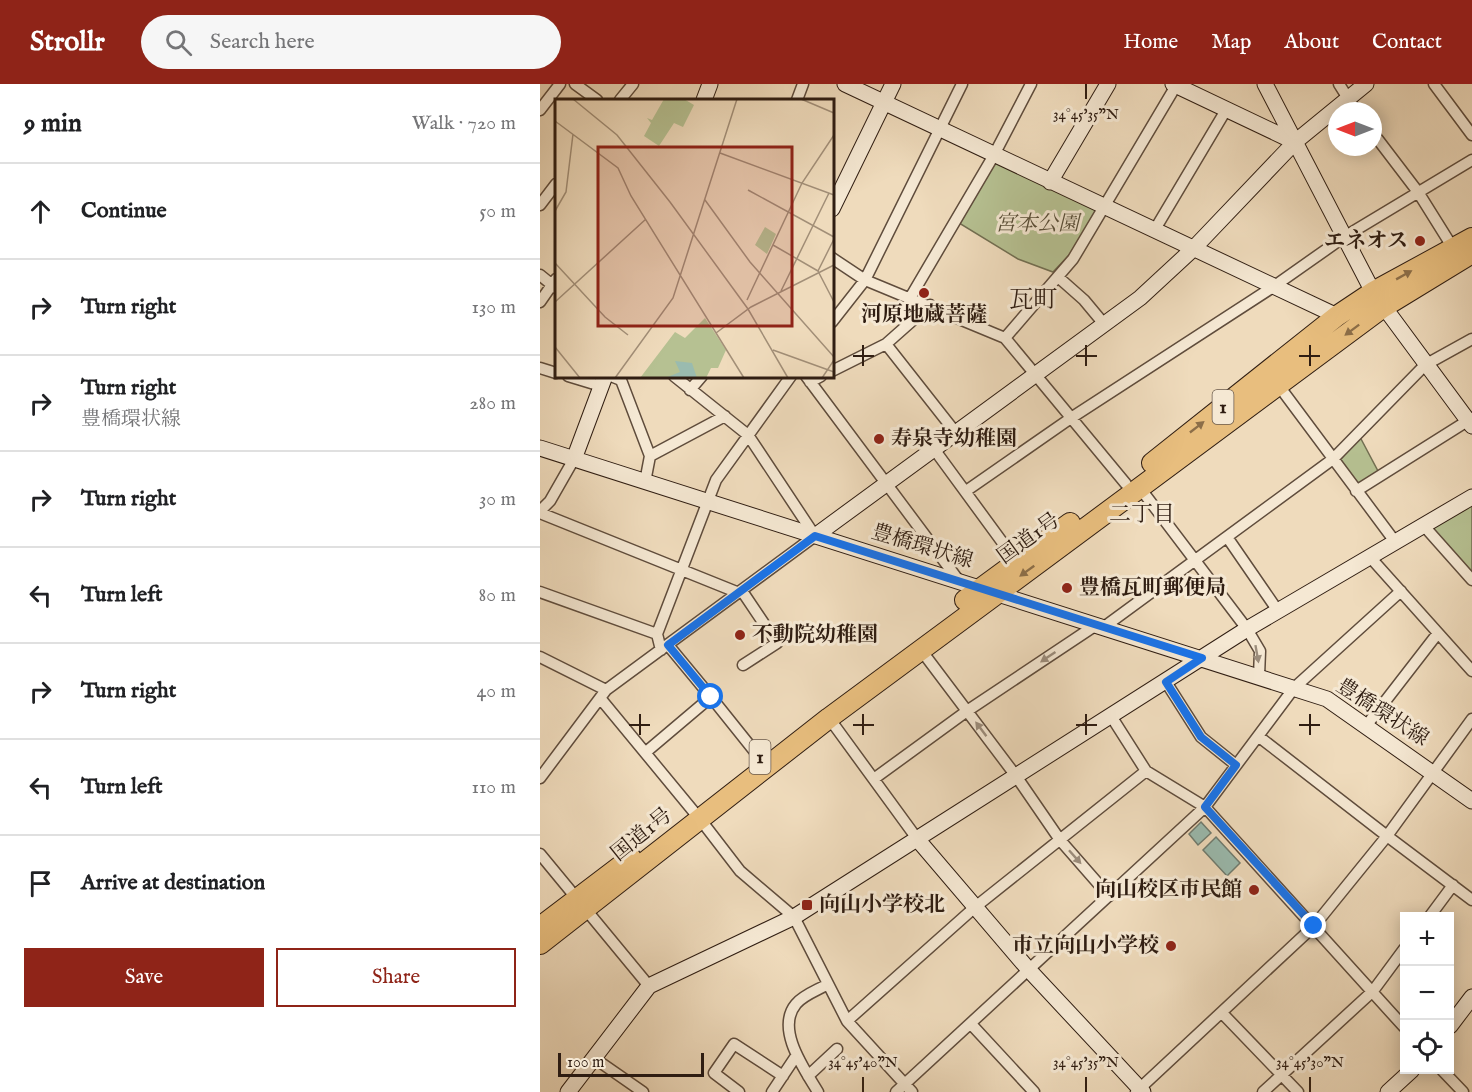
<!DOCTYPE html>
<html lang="en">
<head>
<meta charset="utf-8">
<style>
	body { margin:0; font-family:"IM FELL English","Noto Serif JP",serif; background:#f6f6f6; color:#202124 }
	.controls { position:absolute; right:18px; bottom:18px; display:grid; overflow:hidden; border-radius:0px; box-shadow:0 3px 15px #0003 }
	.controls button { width:54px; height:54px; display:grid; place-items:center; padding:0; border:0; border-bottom:2px solid #e0e0e0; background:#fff; color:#202124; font:30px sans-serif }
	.compass { position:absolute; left:788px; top:18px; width:54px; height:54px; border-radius:50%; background:#fff; box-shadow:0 3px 15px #0003; rotate:270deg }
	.scale { position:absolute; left:18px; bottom:15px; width:146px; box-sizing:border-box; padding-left:6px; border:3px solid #2f1d12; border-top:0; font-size:16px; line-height:21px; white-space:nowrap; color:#2f1d12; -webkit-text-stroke:4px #f5e8d3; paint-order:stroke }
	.stop { position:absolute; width:18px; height:18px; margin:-14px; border:4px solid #1a73e8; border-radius:50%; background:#fff }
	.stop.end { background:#1a73e8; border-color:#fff; box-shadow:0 2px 6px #0008 }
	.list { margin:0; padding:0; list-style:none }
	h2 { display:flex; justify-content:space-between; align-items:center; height:78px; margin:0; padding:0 24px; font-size:26px }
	h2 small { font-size:20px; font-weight:400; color:#757577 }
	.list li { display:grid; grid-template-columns:39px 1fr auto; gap:18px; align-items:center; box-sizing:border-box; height:96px; padding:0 24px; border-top:2px solid #e0e0e0 }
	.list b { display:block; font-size:22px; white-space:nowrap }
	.list p { margin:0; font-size:20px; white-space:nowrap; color:#757577 }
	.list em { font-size:20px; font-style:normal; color:#757577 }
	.actions { display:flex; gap:12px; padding:18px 24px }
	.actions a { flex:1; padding:14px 0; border:2px solid #8f2418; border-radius:0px; text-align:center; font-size:21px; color:#8f2418 }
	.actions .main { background:#8f2418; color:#fff }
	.icon { flex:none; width:33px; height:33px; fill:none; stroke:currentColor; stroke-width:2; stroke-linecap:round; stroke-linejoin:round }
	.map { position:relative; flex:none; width:932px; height:1008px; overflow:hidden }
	header { display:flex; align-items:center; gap:36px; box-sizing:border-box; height:84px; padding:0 30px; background:#8f2418; color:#fff }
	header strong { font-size:28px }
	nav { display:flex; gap:33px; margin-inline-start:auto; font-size:21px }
	.search { width:420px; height:54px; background:#f6f6f6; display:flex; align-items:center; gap:15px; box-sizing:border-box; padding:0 21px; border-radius:33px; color:#757577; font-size:22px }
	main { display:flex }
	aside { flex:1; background:#fff }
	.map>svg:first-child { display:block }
</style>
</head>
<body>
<header>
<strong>Strollr</strong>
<div class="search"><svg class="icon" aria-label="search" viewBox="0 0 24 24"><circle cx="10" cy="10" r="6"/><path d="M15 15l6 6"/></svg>Search here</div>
<nav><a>Home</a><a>Map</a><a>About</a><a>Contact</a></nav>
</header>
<main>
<aside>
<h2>9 min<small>Walk · 720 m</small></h2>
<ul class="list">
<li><svg class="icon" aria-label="ahead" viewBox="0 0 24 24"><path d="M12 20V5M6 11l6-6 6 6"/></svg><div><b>Continue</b></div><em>50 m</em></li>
<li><svg class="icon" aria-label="right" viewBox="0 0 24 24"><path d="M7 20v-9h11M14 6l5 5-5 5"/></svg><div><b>Turn right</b></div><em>130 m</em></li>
<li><svg class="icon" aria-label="right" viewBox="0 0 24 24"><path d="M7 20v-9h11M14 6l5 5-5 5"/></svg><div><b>Turn right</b><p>豊橋環状線</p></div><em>280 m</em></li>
<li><svg class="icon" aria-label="right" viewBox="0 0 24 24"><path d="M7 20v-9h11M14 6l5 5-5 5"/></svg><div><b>Turn right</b></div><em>30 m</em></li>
<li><svg class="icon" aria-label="left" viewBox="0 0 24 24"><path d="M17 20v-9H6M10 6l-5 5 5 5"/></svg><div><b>Turn left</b></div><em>80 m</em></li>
<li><svg class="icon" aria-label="right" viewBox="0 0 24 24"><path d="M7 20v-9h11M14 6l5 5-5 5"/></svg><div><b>Turn right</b></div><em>40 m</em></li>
<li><svg class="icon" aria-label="left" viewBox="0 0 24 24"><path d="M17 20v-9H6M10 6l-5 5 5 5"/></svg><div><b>Turn left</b></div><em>110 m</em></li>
<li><svg class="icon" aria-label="arrive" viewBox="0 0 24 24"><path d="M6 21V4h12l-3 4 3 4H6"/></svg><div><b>Arrive at destination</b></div></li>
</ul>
<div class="actions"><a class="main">Save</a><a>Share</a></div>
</aside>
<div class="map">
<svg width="932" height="1008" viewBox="0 0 932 1008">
	<rect width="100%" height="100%" fill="#efdbbc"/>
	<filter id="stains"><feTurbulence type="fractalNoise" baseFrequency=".00333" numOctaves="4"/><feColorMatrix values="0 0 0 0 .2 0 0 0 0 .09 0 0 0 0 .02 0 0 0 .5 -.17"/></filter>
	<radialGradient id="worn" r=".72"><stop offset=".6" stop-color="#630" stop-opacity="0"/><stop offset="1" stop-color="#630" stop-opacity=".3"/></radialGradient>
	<path fill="#b6c192" stroke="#726f52" stroke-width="1.5" d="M456,77L555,123L556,128L532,168L513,188L478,175L419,139Z
		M820,353L839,389L817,401L800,376Z
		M932,418V490L893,448L894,442Z"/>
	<path fill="#9abbaf" stroke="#6f7c70" stroke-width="1.5" d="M661,738L671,749L658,761L649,750Z
		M676,753L700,779L687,792L663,766Z"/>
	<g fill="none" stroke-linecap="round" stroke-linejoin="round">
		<g stroke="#5f4c3c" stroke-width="13">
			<path id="street" d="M35,0L57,16
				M799,0L816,27
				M894,0L932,51
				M80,16L93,0
				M257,16L263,0
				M0,26L20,0
				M833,49L878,108L913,164
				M0,121L16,100
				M614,147L686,26
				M292,174L325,196L465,254L586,400
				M0,191L16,204
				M518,193L544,216L564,240
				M370,214L454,71L491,0
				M0,218L16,195
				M292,238L325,196L422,0
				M465,254L533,175L637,0
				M346,260L416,349
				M0,284L16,289
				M292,287L346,260L390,221
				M28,292L61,302
				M71,292L81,296L110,372L185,332
				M266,292L419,497
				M270,298L281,292
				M739,302L856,459
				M150,306L162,292
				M394,365L476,477
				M105,398L110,372
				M600,404L707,545L720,567L719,592
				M426,407L531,334L733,203L804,153L932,76
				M816,407L932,334
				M0,427L10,417L34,375
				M0,429L199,509
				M884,442L932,496
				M687,453L738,527
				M830,473L932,587
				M202,507L237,559L203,581
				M0,508L117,550
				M564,543L793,375L885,281L932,255
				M128,561L171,613
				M121,566L117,550L176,396L251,292
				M381,566L476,692L520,756L569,812
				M0,573L66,606
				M626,598L661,653L696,681
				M60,614L154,728
				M571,632L606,687L665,723L864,943
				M289,634L378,756
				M932,635L847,752L932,816
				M826,642L898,549
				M106,668L171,613L219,673
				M0,694L66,606L275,452L208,351L134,292
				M335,694L427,627L556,541
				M160,735L200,787L254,833L307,937L372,1008
				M0,770L109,902
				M890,832L913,801
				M682,929L758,1008
				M307,937L434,824L606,687
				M431,940L494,1008
				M54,974L103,1008
				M902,986L923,1008
				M268,992L297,965
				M199,1008L174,989L194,960L243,992
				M232,1008L256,972
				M278,1008C265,986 235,945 256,920C263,911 278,906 288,900
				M356,1008L665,723L754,604L861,507
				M596,1008L774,842L847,752L718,652
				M723,1008L833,907L864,865"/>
		</g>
		<g stroke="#2f1d12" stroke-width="17">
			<path id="secondary" d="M305,0L797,232
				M633,0L755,58
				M725,0L833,208L932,342
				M164,16L170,0
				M510,98L568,0
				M292,125L353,0
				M0,364L787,615L932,717
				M34,375L65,292
				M275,452L600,214L653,165L755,58L826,0
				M378,756L489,886L603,1008
				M910,942L932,913
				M28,1008L109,902L254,833L707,545L932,413
				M848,1008L872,986"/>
		</g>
		<g stroke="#2f1d12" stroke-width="22">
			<path id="highway" d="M612,379L797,232L833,208L932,154
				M425,516L530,439
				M0,843L91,774
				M0,860L289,634L458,509L842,224L932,169"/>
		</g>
		<use href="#street" stroke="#f5e8d3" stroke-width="10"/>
		<use href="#secondary" stroke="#f5e8d3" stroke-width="15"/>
		<use href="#highway" stroke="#e8be7e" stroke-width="20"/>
	</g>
	<defs><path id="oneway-solid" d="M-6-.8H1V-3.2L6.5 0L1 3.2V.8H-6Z" transform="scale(1.5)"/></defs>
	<g fill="#8c6e48">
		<use href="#oneway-solid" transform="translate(864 191) rotate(-29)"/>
		<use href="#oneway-solid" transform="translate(812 246) rotate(143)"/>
		<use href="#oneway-solid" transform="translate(657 343) rotate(-38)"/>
		<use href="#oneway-solid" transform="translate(487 487) rotate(144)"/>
	</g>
	<g fill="#9c8d7c">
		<use href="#oneway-solid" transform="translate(717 570) rotate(80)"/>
		<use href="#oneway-solid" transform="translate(508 573) rotate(146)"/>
		<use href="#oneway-solid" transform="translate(441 645) rotate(-127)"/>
		<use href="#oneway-solid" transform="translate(535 773) rotate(48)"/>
	</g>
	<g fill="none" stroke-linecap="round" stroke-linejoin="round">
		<path stroke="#1a73e8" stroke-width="8" d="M171,613L128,561L275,452L662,574L626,598L661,653L696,681L665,723L774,842"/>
	</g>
	<path fill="none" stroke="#2f1d12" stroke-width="2" d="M546,0V15M323,261V282M546,261V282M770,261V282M313,272H334M536,272H557M759,272H780M100,630V651M323,630V651M546,630V651M770,630V651M89,641H110M313,641H334M536,641H557M759,641H780M323,993V1008M546,993V1008M770,993V1008"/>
	<g fill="#8f2418" stroke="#f5e8d3" stroke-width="2">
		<circle cx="880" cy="157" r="6"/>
		<circle cx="384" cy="209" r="6"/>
		<circle cx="339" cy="355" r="6"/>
		<circle cx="527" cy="504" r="6"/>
		<circle cx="200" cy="551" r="6"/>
		<circle cx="714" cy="806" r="6"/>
		<rect x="261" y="815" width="12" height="12" rx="3"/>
		<circle cx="631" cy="862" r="6"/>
	</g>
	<g text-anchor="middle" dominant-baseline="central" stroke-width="6" stroke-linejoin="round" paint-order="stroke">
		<g fill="#f5e8d3" stroke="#6a5a4c" stroke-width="1.5">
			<rect x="672.5" y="306" width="21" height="34" rx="4.5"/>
			<rect x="209.5" y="656" width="21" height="34" rx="4.5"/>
		</g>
		<g font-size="20" font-weight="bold" fill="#2f1d12">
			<text x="683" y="323">1</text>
			<text x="220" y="673">1</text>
		</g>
		<g font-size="21" font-style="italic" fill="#584e38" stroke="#f5e8d3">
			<text x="497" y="140">宮本公園</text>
		</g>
		<g font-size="21" font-weight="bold" fill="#2f1d12" stroke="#f5e8d3" text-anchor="start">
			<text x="868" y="157" text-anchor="end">エネオス</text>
			<text x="384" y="231" text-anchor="middle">河原地蔵菩薩</text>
			<text x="351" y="355">寿泉寺幼稚園</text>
			<text x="539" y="504">豊橋瓦町郵便局</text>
			<text x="212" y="551">不動院幼稚園</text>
			<text x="702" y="806" text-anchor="end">向山校区市民館</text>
			<text x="279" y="821">向山小学校北</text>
			<text x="619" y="862" text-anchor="end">市立向山小学校</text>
		</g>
		<g font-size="21" fill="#2f1d12" stroke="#f5e8d3">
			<text transform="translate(489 455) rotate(-36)">国道1号</text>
			<text transform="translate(382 463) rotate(17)">豊橋環状線</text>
			<text transform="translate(842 629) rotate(33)">豊橋環状線</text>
			<text transform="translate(102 751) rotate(-39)">国道1号</text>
		</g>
		<g font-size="22" fill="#2f1d12" stroke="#f5e8d3">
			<text x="602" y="431">二丁目</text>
		</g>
		<g font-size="24" fill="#2f1d12" stroke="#f5e8d3">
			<text x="493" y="216">瓦町</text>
		</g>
	</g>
	<g transform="translate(15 15)">
		<rect width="279" height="279" fill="#efdbbc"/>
		<path d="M109,0H129L139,6L128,28L119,24L104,47L89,37L96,24L92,19L97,21ZM210,128L221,135L212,155L200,146ZM150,219L171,251L163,269H156L151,279H85L120,233L130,239Z" fill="#b6c192"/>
		<path d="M120,262L137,264L142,279H110L125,273Z" fill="#9abbaf"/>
		<path fill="none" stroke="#a28f78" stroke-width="1.5" d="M18,0L62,36L115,103L193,210L233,279M246,0L279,14M0,22L63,69L76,97L189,279M165,54L279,96M193,91L279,138M150,101L195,163L279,258M0,112L11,93L18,35M279,140L263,172L279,203M218,146L263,172M0,164L50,218L73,236M226,192L274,94M192,201L247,84L279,36M0,203L91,120M161,234L196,208L279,166M0,248L25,279M218,251L279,273M60,279L118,199L182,0M267,279L279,261"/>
		<path fill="#8f2418" fill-opacity="0.15" stroke="#8f2418" stroke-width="3" d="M43,48H237V227H43Z"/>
		<rect width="279" height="279" fill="none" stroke="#2f1d12" stroke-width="3"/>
	</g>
	<g font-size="15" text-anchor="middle" fill="#2f1d12" stroke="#f5e8d3" stroke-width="6" stroke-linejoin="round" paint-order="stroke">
		<text x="546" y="35">34°45'35"N</text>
		<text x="323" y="983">34°45'40"N</text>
		<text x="546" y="983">34°45'35"N</text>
		<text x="770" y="983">34°45'30"N</text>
	</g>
	<rect width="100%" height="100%" filter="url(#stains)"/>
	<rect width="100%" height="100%" fill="url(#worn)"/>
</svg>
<div class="controls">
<button>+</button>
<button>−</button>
<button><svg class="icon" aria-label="locate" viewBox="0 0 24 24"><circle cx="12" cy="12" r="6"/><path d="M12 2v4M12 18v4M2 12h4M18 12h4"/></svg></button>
</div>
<svg class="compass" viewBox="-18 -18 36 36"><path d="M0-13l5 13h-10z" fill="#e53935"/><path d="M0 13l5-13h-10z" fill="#757577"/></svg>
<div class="scale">100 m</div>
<div class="stop" style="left:171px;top:613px"></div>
<div class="stop end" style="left:774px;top:842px"></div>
</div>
</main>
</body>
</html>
